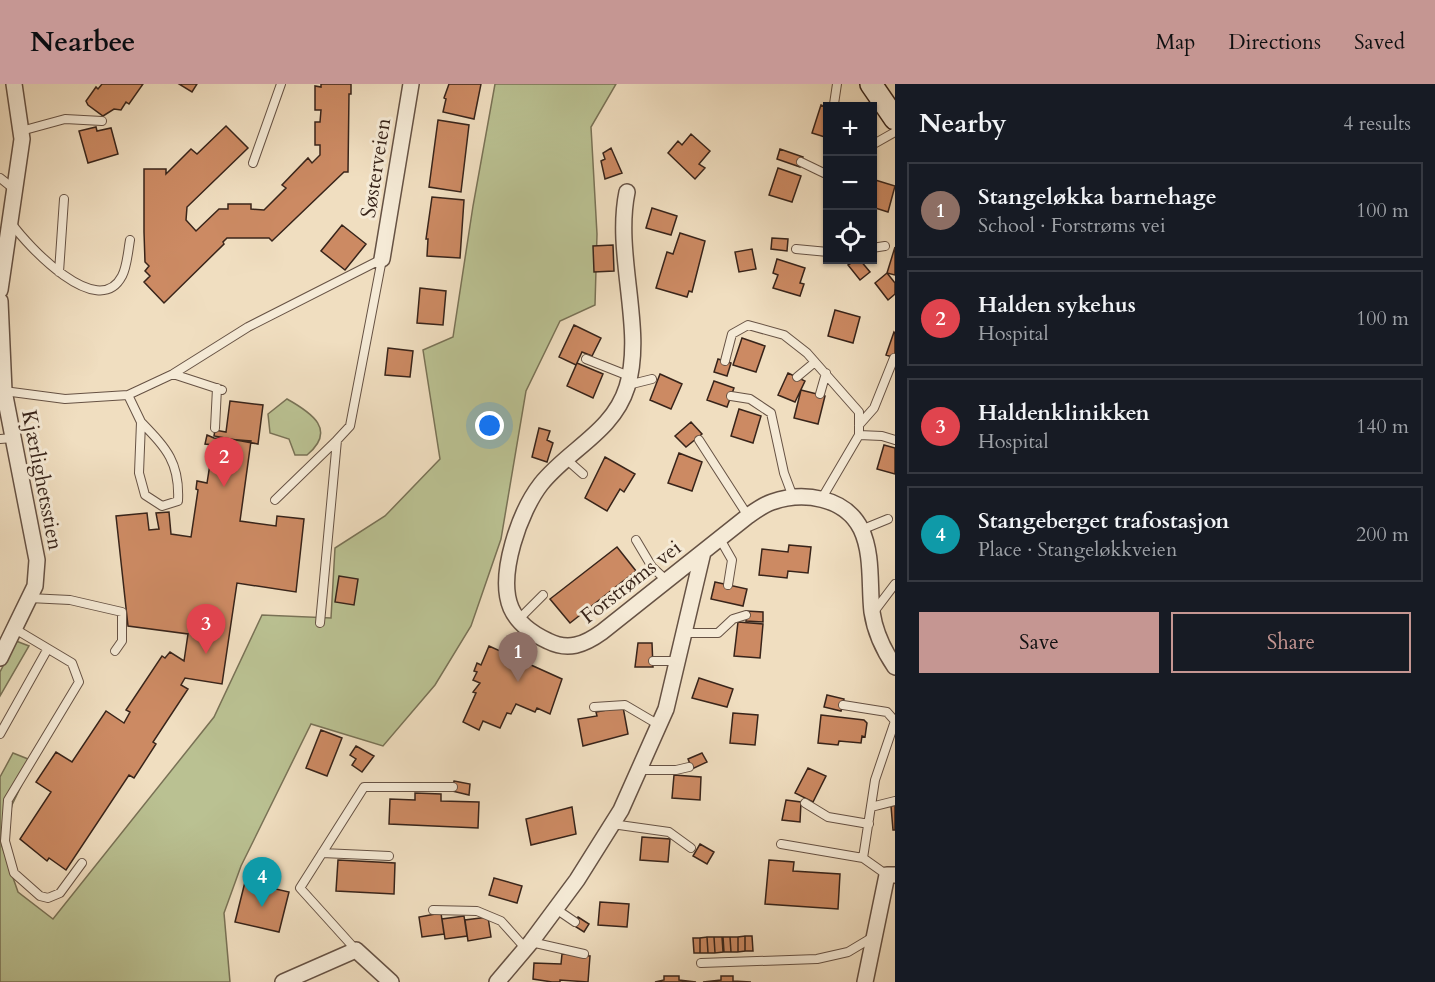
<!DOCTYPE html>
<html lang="en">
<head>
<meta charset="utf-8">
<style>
	body { margin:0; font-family:Cardo,serif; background:#20242c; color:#f1f3f6 }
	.controls { position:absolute; right:18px; top:18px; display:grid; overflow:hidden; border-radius:0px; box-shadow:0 2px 4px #0004 }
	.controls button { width:54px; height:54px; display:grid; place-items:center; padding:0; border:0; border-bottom:2px solid #363941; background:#171b24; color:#f1f3f6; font:30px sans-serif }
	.you { position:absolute; left:490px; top:342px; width:21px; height:21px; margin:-15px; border:4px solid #fff; border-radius:50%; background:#1a73e8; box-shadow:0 0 0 9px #1a73e833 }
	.badge { display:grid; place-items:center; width:39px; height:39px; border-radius:50%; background:#c59692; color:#fff; font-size:20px; font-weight:700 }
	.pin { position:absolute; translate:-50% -50px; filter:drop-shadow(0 2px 3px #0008) }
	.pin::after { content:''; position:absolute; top:32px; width:21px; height:18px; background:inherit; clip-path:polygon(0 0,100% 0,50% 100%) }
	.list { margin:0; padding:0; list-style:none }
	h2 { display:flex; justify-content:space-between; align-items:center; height:78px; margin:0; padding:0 24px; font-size:26px }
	h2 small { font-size:20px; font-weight:400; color:#9ea1a6 }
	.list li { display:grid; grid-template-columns:39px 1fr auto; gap:18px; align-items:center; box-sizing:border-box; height:96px; margin:0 12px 12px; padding:0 12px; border:2px solid #363941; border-radius:0px }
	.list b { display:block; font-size:22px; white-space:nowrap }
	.list p { margin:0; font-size:20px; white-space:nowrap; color:#9ea1a6 }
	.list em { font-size:20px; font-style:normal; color:#9ea1a6 }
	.actions { display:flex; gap:12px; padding:18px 24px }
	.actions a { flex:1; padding:14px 0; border:2px solid #c59692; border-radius:0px; text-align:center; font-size:21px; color:#c59692 }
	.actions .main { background:#c59692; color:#111 }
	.icon { flex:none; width:33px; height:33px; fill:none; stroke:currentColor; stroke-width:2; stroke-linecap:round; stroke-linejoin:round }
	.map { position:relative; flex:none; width:895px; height:898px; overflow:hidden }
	header { display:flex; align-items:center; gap:36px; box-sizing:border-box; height:84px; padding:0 30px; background:#c59692; color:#111 }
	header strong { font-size:28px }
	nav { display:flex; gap:33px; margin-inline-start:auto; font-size:21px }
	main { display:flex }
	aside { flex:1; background:#171b24 }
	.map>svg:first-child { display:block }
</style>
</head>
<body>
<header>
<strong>Nearbee</strong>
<nav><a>Map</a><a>Directions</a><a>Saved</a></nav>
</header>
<main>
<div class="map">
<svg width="895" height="898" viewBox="0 0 895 898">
	<rect width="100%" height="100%" fill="#f0dec0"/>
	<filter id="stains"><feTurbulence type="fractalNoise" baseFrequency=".00333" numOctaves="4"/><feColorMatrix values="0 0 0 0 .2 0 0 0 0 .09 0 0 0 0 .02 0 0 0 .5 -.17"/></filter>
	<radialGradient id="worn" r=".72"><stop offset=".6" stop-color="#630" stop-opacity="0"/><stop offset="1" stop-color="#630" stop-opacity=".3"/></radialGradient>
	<path fill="#bac192" stroke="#797256" stroke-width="1.5" d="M495,0H616L591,43L597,150L595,221L560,237L526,307L501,455L471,542L435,601L383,662L311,640L241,782L224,829L230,898H0V693L13,669L33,677L12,721L2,762L18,808L53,835L214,633L262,531L331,534L335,464L385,432L440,375L423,266L453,253L473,122Z
		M287,315C312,329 337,346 307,371H295L289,355L270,349L268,330Z
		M16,557L29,562L0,612V588Z"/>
	<path fill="#cc8a63" stroke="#38241a" stroke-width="1.5" d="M102,0H143L129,20L126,18L121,26L114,25L103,32L88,21L86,17L96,3L98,5Z
		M179,0H197L192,8Z
		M321,0H351V10H349L348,88H344L272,157L269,154H227L223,158L224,160L164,219L144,198L150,192L145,187L149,182L145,178L144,148V85H166V90L191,65L197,70L226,42L248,64L187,123L186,136L196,147L219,125H228V120H251V125L264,126L286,104L282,101L308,74L312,79L320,71V61H315V38H320L321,26H315V2L321,3Z
		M449,0H481L474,35L443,28L446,15L444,14Z
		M821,21L828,24V54L812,49Z
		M438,36L469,41L461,108L429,103Z
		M96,43L97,47L111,44L118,70L88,79L79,47Z
		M691,50L710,67L699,80L705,84L695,95L668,69L678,57L682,61Z
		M611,64L622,89L605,95L601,77L605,75L603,69Z
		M780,65L803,73L800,83L777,75Z
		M778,84L801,92L792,118L769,111Z
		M872,95L895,102L888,128L872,123Z
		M432,113L464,116L460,174L427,172L428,155H426Z
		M652,124L677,132L671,151L646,144Z
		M342,141L366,160L345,186L321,167Z
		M680,149L705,157L692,208L689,207L687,213L656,204L667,168L673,170Z
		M772,154L788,155L787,167L771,165Z
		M613,161L614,187L594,188L593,162Z
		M895,163V191L887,189Z
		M752,165L756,185L739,188L735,168Z
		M777,175L805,184L800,199L804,200L800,212L773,204L778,191L773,189Z
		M856,176H860L870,188L860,196L848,181Z
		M887,189L895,199V210L888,216L875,199Z
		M420,204L446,207L443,241L417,239Z
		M835,226L860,233L853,259L828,252Z
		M574,241L601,254L592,272L582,268L576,281L559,273Z
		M894,248L895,249V274L886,271Z
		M742,254L765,262L756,288L733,281Z
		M388,264L413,267L410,293L385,291Z
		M718,275L731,279L727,292L714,288Z
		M577,279L603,290L593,314L567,302Z
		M788,289L805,297L795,318L778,311Z
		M660,290L682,300L671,325L650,316Z
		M714,297L734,304L727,323L707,316Z
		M801,306L825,312L818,340L794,334Z
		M230,317L263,321L258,360L214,352L215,346L226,348Z
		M739,325L761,332L753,359L731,352Z
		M691,338L702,350L686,363L675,352Z
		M539,344L550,347L547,356L553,359L547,378L532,373Z
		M207,351L214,354L251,357L240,437L276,442L277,432L304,435L296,508L237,499L222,600L185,594L181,601L188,605L153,658L156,660L134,694L129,691L66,786L49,774L47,777L20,755L51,708L36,698L56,668L72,678L106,627L124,639L130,628L126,626L162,572L165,574L170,568L184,577L188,550L128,542L116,432L147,429L149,446L159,445L156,429L169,428L171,450L191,453L198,406L196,405L197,397L207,399L213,361L205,360Z
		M884,361L895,364V390L877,385Z
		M679,369L702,378L692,407L668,399Z
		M605,373L635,390L624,408L620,405L607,427L585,414Z
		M789,461L811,463L808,489L788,487L787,494L759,491L762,465L788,468Z
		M617,463L636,487L570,539L550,515Z
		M339,492L358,495L354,521L335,518Z
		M715,498L747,505L743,522L711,515Z
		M746,527L763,528V538L746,537Z
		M738,538L763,540L760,574L734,572Z
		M638,559H652L653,583H635Z
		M489,562L562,595L550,630L537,624L535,628L516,620L511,630L507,629L500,644L483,637L479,646L463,638L476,609L473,608L480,599L473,596L477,588L474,587L477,579L481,581Z
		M699,594L733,605L727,623L692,614Z
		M827,611L844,615L841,627L824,623Z
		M623,623L628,650L583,662L578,635L597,632L596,628Z
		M733,629L758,631L755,661L730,659Z
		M821,631L864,636L867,639L865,653L862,652L861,659L839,657L838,661L818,659Z
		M321,646L342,654L327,692L306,684Z
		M356,662L374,672L362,688L352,681L356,675L350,671Z
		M702,669L707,678L692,685L688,675Z
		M808,684L826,692L813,718L795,709Z
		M674,691L701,693L700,716L672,714Z
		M454,697L470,700L469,711L452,707Z
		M415,709L441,710V717L479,718L478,744L389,740L390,715L415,716Z
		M786,716L801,718L800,738L782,736Z
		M895,721V746H893L891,722Z
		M572,723L576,750L531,761L526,735Z
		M642,753L670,755L668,778L640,776Z
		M700,760L714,768L707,780L693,772Z
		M338,776L395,779L394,810L336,807Z
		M769,776L794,778L793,787L840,790L838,825L765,820Z
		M494,794L522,802L517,819L489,811Z
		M245,798L289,808L279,848L235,838Z
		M600,818L629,820L627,843L598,841Z
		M441,829L444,850L422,853L419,833Z
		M464,832L467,852L445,855L442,835Z
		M488,833L491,853L468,857L465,836Z
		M578,833L589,840L584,848L573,841Z
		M745,852V867L738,868V853Z
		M745,852H752L753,867H745Z
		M707,853H714L715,869H708Z
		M707,853L708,869H700V854Z
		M714,853H722L723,868L715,869Z
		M723,853H730L731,868H724Z
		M730,853H738V868H731Z
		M693,854H700V869H694Z
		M562,870L590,872L588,898L560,896V898H552L533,895L534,879L561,880Z
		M664,892H679V896L696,898H655L664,896Z
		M721,892H733V897L751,898H703L721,896Z"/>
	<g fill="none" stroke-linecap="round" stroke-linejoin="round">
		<g stroke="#665244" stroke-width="10">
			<path id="lane" d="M834,20L837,0
				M21,47L65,35L102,37
				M872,61L895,48
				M801,78L828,91
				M253,79L281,0
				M0,94L14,105
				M12,140C27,161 98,238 122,192C127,183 128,167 130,156
				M872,164L885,162
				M796,165L828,168
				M59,188L64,115
				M586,275L629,292
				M725,277L732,250L748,241L784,251L807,269L859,328V351L822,414
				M173,290L222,306
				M797,293L815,278
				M628,301L652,295
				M4,307L65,315L128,311L173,290L248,243L382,175
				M820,310L826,289
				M128,311L141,338L139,389L145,411L162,422L178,417C180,378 166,364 141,338
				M731,312L750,315L771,329L784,389L793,413
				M859,341L874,324L894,274
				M215,344L217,304
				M859,351L882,352L895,356
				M0,355L13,354
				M699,356L748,432
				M566,375L583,390
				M275,416L337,356
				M861,446L888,435
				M720,455L732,476L728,501
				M636,456L652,483L666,496
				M29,514L70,516L122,528V557L115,567
				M873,529L895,500
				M518,536L543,511
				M320,539L337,356L350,342L382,175
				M15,545L72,579L79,598L8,716L5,757L14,789L40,812L48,814L60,809L82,779
				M684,549H718L733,535L746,531
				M653,577H677
				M843,621L887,628L895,637L875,696L863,774L887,791
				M594,623L625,621L659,641
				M0,650L47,566
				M639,686H676L689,683
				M805,719L828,733L869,740
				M871,723L895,717
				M612,740L669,748L691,764
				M781,760L863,774
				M322,769L389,772
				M556,825L575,838
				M433,826L477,827L501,837L526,865
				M531,858L584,870
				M356,866L300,804L364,703H453
				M701,879L817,875L848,868L873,853"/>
		</g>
		<g stroke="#665244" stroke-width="18">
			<path id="street" d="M627,108C614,171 645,246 627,303C613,348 569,365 541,400C520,427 497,491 511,524C518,540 533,550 548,557C568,567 584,561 602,548L748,432C755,427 763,421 772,418C803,407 845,413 861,445C873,470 869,502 872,528C875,548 884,567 895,583
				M382,175L411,0
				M0,206L22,55L14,0
				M0,217L4,307L37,476L35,502L0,574
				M283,898L356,866L391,898
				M497,898L531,858L577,796L621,726L666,625L703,468
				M865,898L887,791H895"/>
		</g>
		<g stroke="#38241a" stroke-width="24">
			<path id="secondary" d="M871,0L895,35"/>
		</g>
		<use href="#lane" stroke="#f5ead6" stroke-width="8"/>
		<use href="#street" stroke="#f5ead6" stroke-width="15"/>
		<use href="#secondary" stroke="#f5ead6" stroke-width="21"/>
	</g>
	<g text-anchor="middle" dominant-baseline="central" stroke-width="6" stroke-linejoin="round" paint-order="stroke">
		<g font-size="21" fill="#38241a" stroke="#f5ead6">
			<text transform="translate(376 84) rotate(-81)">Søsterveien</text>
			<text transform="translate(42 396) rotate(79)">Kjærlighetsstien</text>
			<text transform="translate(631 498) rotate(-38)">Forstrøms vei</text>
		</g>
	</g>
	<rect width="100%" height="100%" filter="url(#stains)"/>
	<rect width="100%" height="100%" fill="url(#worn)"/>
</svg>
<div class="controls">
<button>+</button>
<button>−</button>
<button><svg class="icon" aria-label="locate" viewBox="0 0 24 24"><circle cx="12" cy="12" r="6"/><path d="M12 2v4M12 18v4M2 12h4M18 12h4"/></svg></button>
</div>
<div class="you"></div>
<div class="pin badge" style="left:518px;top:598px;background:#8d6e63">1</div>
<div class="pin badge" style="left:224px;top:403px;background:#e0444e">2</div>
<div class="pin badge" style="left:206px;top:570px;background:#e0444e">3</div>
<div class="pin badge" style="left:262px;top:823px;background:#0f9aa8">4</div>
</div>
<aside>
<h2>Nearby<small>4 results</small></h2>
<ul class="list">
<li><span class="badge" style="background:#8d6e63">1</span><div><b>Stangeløkka barnehage</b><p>School · Forstrøms vei</p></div><em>100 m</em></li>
<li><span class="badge" style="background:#e0444e">2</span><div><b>Halden sykehus</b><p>Hospital</p></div><em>100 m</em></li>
<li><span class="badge" style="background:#e0444e">3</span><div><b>Haldenklinikken</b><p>Hospital</p></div><em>140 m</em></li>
<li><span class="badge" style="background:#0f9aa8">4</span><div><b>Stangeberget trafostasjon</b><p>Place · Stangeløkkveien</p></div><em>200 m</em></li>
</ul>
<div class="actions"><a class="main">Save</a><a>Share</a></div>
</aside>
</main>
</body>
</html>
